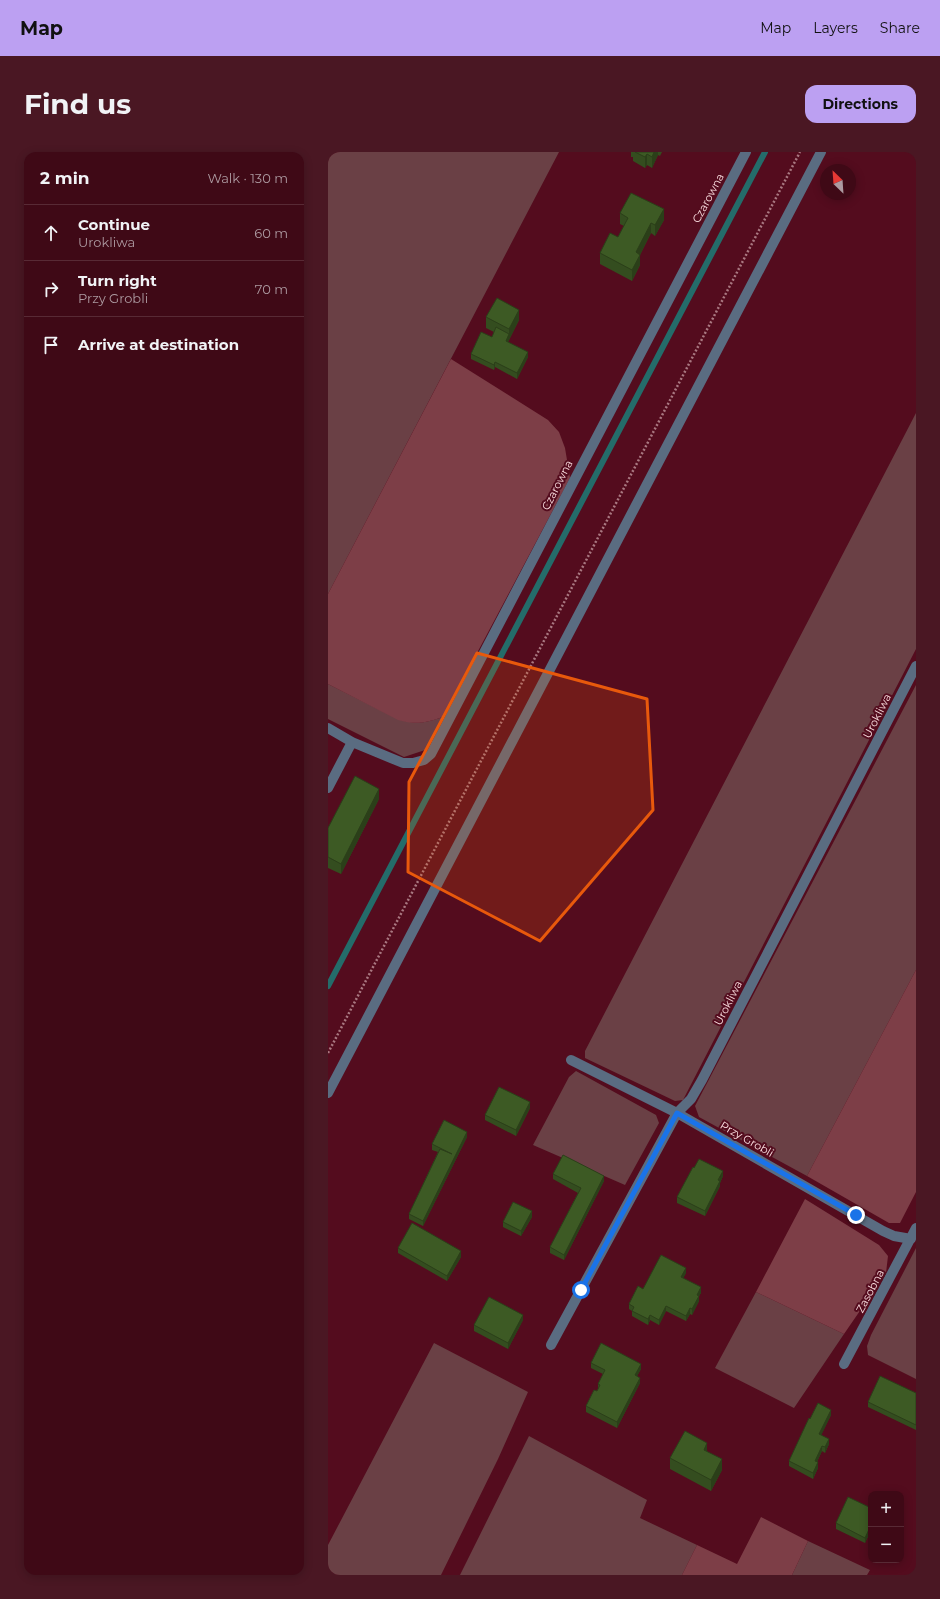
<!DOCTYPE html>
<html lang="en">
<head>
<meta charset="utf-8">
<style>
	body { margin:0; font-family:Montserrat,sans-serif; background:#4a1723; color:#f1f3f6 }
	.controls { position:absolute; right:12px; bottom:12px; display:grid; overflow:hidden; border-radius:8px; box-shadow:0 2px 10px #0003 }
	.controls button { width:36px; height:36px; display:grid; place-items:center; padding:0; border:0; border-bottom:1px solid #582a35; background:#3f0916; color:#f1f3f6; font:20px sans-serif }
	.compass { position:absolute; left:492px; top:12px; width:36px; height:36px; border-radius:50%; background:#3f0916; box-shadow:0 2px 10px #0003; rotate:335deg }
	.stop { position:absolute; width:12px; height:12px; margin:-9px; border:3px solid #1a73e8; border-radius:50%; background:#fff }
	.stop.end { background:#1a73e8; border-color:#fff; box-shadow:0 1px 4px #0008 }
	.list { margin:0; padding:0; list-style:none }
	h2 { display:flex; justify-content:space-between; align-items:center; height:52px; margin:0; padding:0 16px; font-size:17px }
	h2 small { font-size:13px; font-weight:400; color:#ad9aa1 }
	.list li { display:grid; grid-template-columns:26px 1fr auto; gap:12px; align-items:center; box-sizing:border-box; height:56px; padding:0 16px; border-top:1px solid #582a35 }
	.list b { display:block; font-size:15px; white-space:nowrap }
	.list p { margin:0; font-size:13px; white-space:nowrap; color:#ad9aa1 }
	.list em { font-size:13px; font-style:normal; color:#ad9aa1 }
	.icon { flex:none; width:22px; height:22px; fill:none; stroke:currentColor; stroke-width:2; stroke-linecap:round; stroke-linejoin:round }
	.map { position:relative; flex:none; width:588px; height:1423px; overflow:hidden; border-radius:12px }
	header { display:flex; align-items:center; gap:24px; box-sizing:border-box; height:56px; padding:0 20px; background:#bca0f2; color:#111 }
	header strong { font-size:19px }
	nav { display:flex; gap:22px; margin-inline-start:auto; font-size:14px }
	.intro { display:flex; align-items:center; justify-content:space-between; box-sizing:border-box; height:96px; padding:0 24px }
	h1 { margin:0; font-size:28px }
	.button { padding:10px 18px; border-radius:12px; background:#bca0f2; color:#111; font-size:14px; font-weight:700 }
	main { display:flex; gap:24px; padding:0 24px }
	aside { flex:1; background:#3f0916; border-radius:12px; box-shadow:0 2px 10px #0003 }
	.map>svg:first-child { display:block }
</style>
</head>
<body>
<header>
<strong>Map</strong>
<nav><a>Map</a><a>Layers</a><a>Share</a></nav>
</header>
<div class="intro"><h1>Find us</h1><a class="button">Directions</a></div>
<main>
<aside>
<h2>2 min<small>Walk · 130 m</small></h2>
<ul class="list">
<li><svg class="icon" aria-label="ahead" viewBox="0 0 24 24"><path d="M12 20V5M6 11l6-6 6 6"/></svg><div><b>Continue</b><p>Urokliwa</p></div><em>60 m</em></li>
<li><svg class="icon" aria-label="right" viewBox="0 0 24 24"><path d="M7 20v-9h11M14 6l5 5-5 5"/></svg><div><b>Turn right</b><p>Przy Grobli</p></div><em>70 m</em></li>
<li><svg class="icon" aria-label="arrive" viewBox="0 0 24 24"><path d="M6 21V4h12l-3 4 3 4H6"/></svg><div><b>Arrive at destination</b></div></li>
</ul>
</aside>
<div class="map">
<svg width="588" height="1423" viewBox="0 0 588 1423">
	<rect width="100%" height="100%" fill="#540c1e"/>
	<path fill="#6a4045" d="M0,0H231L0,442Z
		M588,261V497L355,948L347,949L257,906V899Z
		M0,532L70,567C88,573 97,571 115,565L97,598L76,605L0,567Z
		M588,533V818L479,1024L371,965L367,954Z
		M248,919L328,963L331,971L297,1033L205,993L241,925Z
		M588,1096V1227L540,1203L539,1194L543,1183Z
		M428,1140L516,1182L466,1256L387,1216Z
		M106,1191L200,1240L170,1307L113,1423H0V1393Z
		M201,1284L319,1348L312,1366L369,1393L354,1423H132Z
		M480,1389L542,1418L539,1423H464Z"/>
	<path fill="#7d3e47" d="M123,207L220,268L231,280L237,296L242,326L115,565C97,571 88,573 70,568L0,532V442Z
		M588,818V1040L572,1071H561L479,1024Z
		M477,1047L551,1093L560,1104L558,1121L516,1182L428,1140Z
		M433,1365L480,1389L464,1423H354L369,1393L409,1412Z"/>
	<g fill="none" stroke-linecap="round" stroke-linejoin="round">
		<path stroke="#246c6a" stroke-width="6" d="M0,834L437,0"/>
		<path stroke="#a97881" stroke-width="2.5" stroke-dasharray="2 2" stroke-linecap="butt" d="M0,901L472,0"/>
		<path stroke="#5a6c81" stroke-width="10" d="M0,576L24,590L75,611H85L96,608L103,602L418,0
			M0,636L24,590
			M243,908L349,961L555,1079L566,1084L583,1087
			M0,941L493,0
			M223,1193L349,961L363,947L374,928L588,514
			M516,1212L588,1076"/>
	</g>
	<path fill="#344d1f" d="M303,0H334L332,4L330,3L324,16L319,13L317,16L305,9V5H303Z
		M292,61L336,68L327,84L323,81L312,103V113L304,129L272,112V101L290,85L296,74L292,72Z
		M158,165L191,168L180,190L200,205L189,227L167,215L166,218L143,207V202L164,185L166,180L158,176Z
		M51,647L13,722L0,716V676Z
		M202,956L188,984L157,968V963Z
		M139,985L95,1074L81,1067V1062L110,1000L104,998V992Z
		M225,1022L276,1029L236,1108L222,1101V1095L250,1041L225,1027Z
		M395,1024L392,1031V1034L377,1064L349,1051V1045Z
		M204,1065L193,1084L175,1075V1070Z
		M70,1096L133,1105L119,1129L70,1101Z
		M358,1121L355,1126L373,1141L371,1144V1149L364,1163L362,1162L358,1169L338,1159L331,1173L322,1168L320,1173L304,1164V1159L301,1157V1152Z
		M195,1168L180,1197L146,1179V1173Z
		M263,1211L313,1217L309,1224L312,1231L289,1276L258,1260V1254L269,1239L270,1237V1232L275,1222L263,1216Z
		M588,1241V1278L540,1255V1250Z
		M503,1263L493,1283L501,1292L497,1301L494,1299L489,1310L490,1316L485,1327L461,1314V1309L482,1267Z
		M379,1300L394,1318L383,1339L342,1317V1306Z
		M543,1356V1378L537,1391L508,1377V1371Z"/>
	<path fill="#2b3f19" d="M326,0H330V3L324,16V5Z
		M319,2V13L317,16V5Z
		M336,57V68L327,84V73Z
		M323,71V81L308,111V100Z
		M312,103V113L304,129V118Z
		M191,158V168L178,194V189L181,182V177Z
		M200,200V205L189,227V221Z
		M167,210V215L166,218V213Z
		M51,637V647L13,722V712Z
		M202,950V956L188,984V978Z
		M139,980V985L95,1074V1069Z
		M395,1019V1024L392,1031V1034L377,1064V1059Z
		M276,1024V1029L236,1108V1103Z
		M204,1059V1065L193,1084V1079Z
		M133,1099V1105L119,1129V1124Z
		M358,1116V1121L353,1131V1125Z
		M373,1135V1141L371,1144V1149L364,1163V1157L369,1143Z
		M338,1154V1159L331,1173V1168Z
		M362,1156V1162L358,1169V1164Z
		M195,1163V1168L180,1197V1191Z
		M322,1163V1168L320,1173V1167Z
		M313,1212V1217L307,1228V1223Z
		M312,1226V1231L289,1276V1270Z
		M503,1258V1263L491,1288V1282Z
		M501,1287V1292L497,1301V1295Z
		M379,1291V1302L376,1298Z
		M494,1294V1299L487,1314V1309Z
		M394,1307V1318L383,1339V1328Z
		M490,1310V1316L485,1327V1321Z
		M543,1373V1378L537,1391V1386Z"/>
	<path fill="#3d5a24" stroke="#2b3f19" d="M307,0H326L324,5L319,2L317,5Z
		M303,41L336,57L327,73L323,71L308,100L312,103L304,118L272,101L282,81L290,85L300,66L292,61Z
		M169,146L191,158L181,177L158,165Z
		M168,175L181,182L178,189L200,200L189,221L167,210L166,213L143,202L153,180L164,185Z
		M27,624L51,637L13,712L0,705V676Z
		M171,935L202,950L188,978L157,963Z
		M116,968L139,980L95,1069L81,1062L112,997L124,1002L104,992Z
		M235,1003L276,1024L236,1103L222,1095L253,1036L225,1022Z
		M371,1007L395,1019L390,1028L392,1029L377,1059L349,1045L365,1015L366,1016Z
		M185,1050L204,1059L193,1079L175,1070Z
		M84,1071L133,1099L119,1124L70,1096Z
		M333,1103L358,1116L353,1125L373,1135L369,1143L371,1144L364,1157L362,1156L358,1164L338,1154L331,1168L322,1163L320,1167L304,1159L306,1155L301,1152L310,1134L315,1137Z
		M161,1145L195,1163L180,1191L146,1173Z
		M273,1191L313,1212L307,1223L312,1226L289,1270L258,1254L266,1238L269,1239L272,1233L270,1232L277,1218L263,1211Z
		M552,1224L588,1241V1273L540,1250Z
		M490,1251L503,1258L491,1282L501,1287L497,1295L494,1294L487,1309L490,1310L485,1321L461,1309L481,1266L482,1267Z
		M357,1279L379,1291L376,1298L394,1307L383,1328L342,1306Z
		M520,1345L543,1356V1373L537,1386L508,1371Z"/>
	<g fill="none" stroke-linecap="round" stroke-linejoin="round">
		<path stroke="#1a73e8" stroke-width="5" d="M253,1138L349,961L528,1063"/>
	</g>
	<path fill="#e8590c" fill-opacity="0.2" stroke="#e8590c" stroke-width="3" stroke-linejoin="round" d="M149,501L319,547L325,658L212,789L80,720L81,630Z"/>
	<g text-anchor="middle" dominant-baseline="central" stroke-width="4" stroke-linejoin="round" paint-order="stroke">
		<g font-size="11" fill="#fde1e3" stroke="#540c1e">
			<text transform="translate(380 46) rotate(-62)">Czarowna</text>
			<text transform="translate(229 333) rotate(-63)">Czarowna</text>
			<text transform="translate(549 564) rotate(-63)">Urokliwa</text>
			<text transform="translate(400 851) rotate(-63)">Urokliwa</text>
			<text transform="translate(419 987) rotate(30)">Przy Grobli</text>
			<text transform="translate(542 1139) rotate(-62)">Zasobna</text>
		</g>
	</g>
</svg>
<div class="controls">
<button>+</button>
<button>−</button>
</div>
<svg class="compass" viewBox="-18 -18 36 36"><path d="M0-13l5 13h-10z" fill="#e53935"/><path d="M0 13l5-13h-10z" fill="#ad9aa1"/></svg>
<div class="stop" style="left:253px;top:1138px"></div>
<div class="stop end" style="left:528px;top:1063px"></div>
</div>
</main>
</body>
</html>
